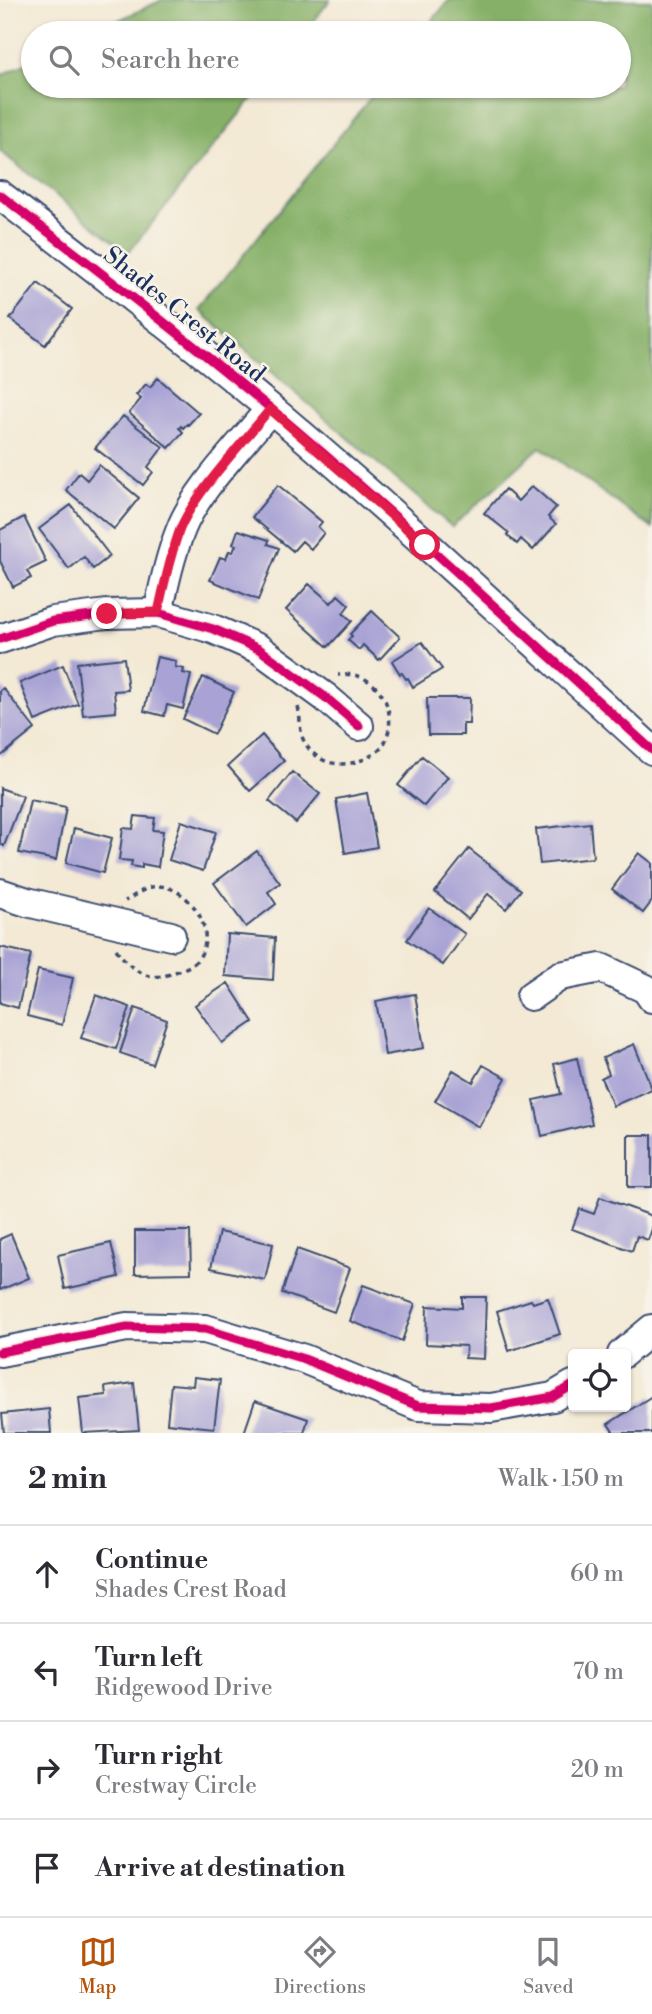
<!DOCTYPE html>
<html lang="en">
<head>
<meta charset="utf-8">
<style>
	body { margin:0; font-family:"Libre Bodoni",serif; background:#f2f2f3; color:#2b2b33 }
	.controls { position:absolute; right:21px; bottom:21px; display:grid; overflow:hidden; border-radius:7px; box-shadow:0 2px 5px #0004 }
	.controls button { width:63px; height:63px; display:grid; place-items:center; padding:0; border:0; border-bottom:2px solid #e1e1e2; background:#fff; color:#2b2b33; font:35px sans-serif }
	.stop { position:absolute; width:21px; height:21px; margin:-16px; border:5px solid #e11d48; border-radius:50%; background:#fff }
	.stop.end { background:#e11d48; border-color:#fff; box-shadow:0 2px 7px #0008 }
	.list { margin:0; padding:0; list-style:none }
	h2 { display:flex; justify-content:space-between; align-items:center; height:91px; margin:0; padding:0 28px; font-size:30px }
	h2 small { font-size:23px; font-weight:400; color:#7c7c81 }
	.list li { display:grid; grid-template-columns:46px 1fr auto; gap:21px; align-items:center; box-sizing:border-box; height:98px; padding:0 28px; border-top:2px solid #e1e1e2 }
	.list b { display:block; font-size:26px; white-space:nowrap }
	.list p { margin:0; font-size:23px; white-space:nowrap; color:#7c7c81 }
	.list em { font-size:23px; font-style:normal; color:#7c7c81 }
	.icon { flex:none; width:38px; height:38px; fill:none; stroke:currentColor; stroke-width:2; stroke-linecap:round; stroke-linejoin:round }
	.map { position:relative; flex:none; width:652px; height:1433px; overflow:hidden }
	.search { position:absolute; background:#fff; box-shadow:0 2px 5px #0004; left:21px; right:21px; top:21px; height:77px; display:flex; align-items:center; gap:18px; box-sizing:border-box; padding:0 24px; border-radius:38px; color:#7c7c81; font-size:26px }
	.sheet { height:483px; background:#fff }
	nav { display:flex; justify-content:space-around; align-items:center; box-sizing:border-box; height:98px; border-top:2px solid #e1e1e2; background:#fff; font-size:19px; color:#7c7c81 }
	nav a { display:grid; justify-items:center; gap:4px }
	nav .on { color:#b45309 }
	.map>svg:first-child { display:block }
</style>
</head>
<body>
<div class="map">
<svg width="652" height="1433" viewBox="0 0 652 1433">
	<rect width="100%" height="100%" fill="#f7f3e8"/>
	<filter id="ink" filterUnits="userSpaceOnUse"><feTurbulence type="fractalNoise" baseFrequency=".0143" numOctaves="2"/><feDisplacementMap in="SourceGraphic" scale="14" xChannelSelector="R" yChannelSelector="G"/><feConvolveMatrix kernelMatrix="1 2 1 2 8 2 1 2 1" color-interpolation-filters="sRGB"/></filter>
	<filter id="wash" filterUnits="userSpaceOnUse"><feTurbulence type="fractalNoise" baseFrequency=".00686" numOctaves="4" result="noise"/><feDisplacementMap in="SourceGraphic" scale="28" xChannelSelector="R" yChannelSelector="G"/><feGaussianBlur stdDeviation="1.57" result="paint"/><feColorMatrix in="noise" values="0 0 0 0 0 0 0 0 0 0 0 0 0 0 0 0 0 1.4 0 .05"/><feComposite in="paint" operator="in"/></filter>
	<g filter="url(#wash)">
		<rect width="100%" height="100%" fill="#f3e9d4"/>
		<path fill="#86b067" stroke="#507062" stroke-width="2" d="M162,0H330L304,33H91Z
			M449,0H652V528L540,447L452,527L199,310L380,86H619V33H422Z
			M33,60V86H262L128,253L0,151V76Z"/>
		<g id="blocks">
			<path fill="#a9a3d5" d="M38,283L72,309L45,345L10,319Z
				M158,378L199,413L188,425L187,424L183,428L181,426L179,428L183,432L169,448L129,413L141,399L136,395L146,384L150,387Z
				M123,416L163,447L148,467L153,472L143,485L95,448Z
				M99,465L139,498L114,529L66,490L79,473L87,480Z
				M278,485L322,522L318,527L324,533L311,549L302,541L293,551L252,517Z
				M532,486L556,507L548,517L556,524L533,550L521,539L517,544L507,535L509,533L484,513L505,489L518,501Z
				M71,505L110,556L93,569L84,557L69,569L39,529Z
				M24,517L46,562L27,571L31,578L13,587L0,561V530Z
				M238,530L269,540L268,544L279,548L258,600L210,580L220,557L226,559L229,551L233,552L236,545L233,544Z
				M309,584L331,603L338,595L349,605L343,613L352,621L328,647L286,610Z
				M372,611L400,637L379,660L363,645L359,650L348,640L352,636L350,634Z
				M422,642L442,669L413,687L408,678L406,679L402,673L400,674L392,661Z
				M157,657L176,661L175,667L184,669L183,673L191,675L183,709L167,705L164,716L144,711Z
				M124,658L128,690L114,691L116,712L83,715L77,663Z
				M63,665L78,704L35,721L20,683Z
				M203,677L234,692L214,734L183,719Z
				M3,688L35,729L0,757V691Z
				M427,698H470L469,724H463V735H428Z
				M262,735L284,761L250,791L228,766Z
				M422,756L448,777L424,806L398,785Z
				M292,772L320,794L296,823L269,801Z
				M0,788L23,796L4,846L0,844Z
				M367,793L377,847L345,853L336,799Z
				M30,800L66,807L56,860L19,853Z
				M135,816L155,818L153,830L163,831L158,867L142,864V868L131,866L132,861L119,860L123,828L133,829Z
				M181,821L216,832L203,871L169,860Z
				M590,823L593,858L540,864L536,829Z
				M74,828L112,838L103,873L66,863Z
				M469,849L521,890L506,909L488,894L468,919L435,892Z
				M257,851L280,883L268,892L276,904L246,927L214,883Z
				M639,853L652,863V901L643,913L612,889Z
				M429,908L465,934L443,965L407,940Z
				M227,934L275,938L273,980L225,976Z
				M0,947L31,954L18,1008L0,1003Z
				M38,970L73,978L62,1025L27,1016Z
				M228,983L253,1022L222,1043L195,1005Z
				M415,994L424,1048L385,1055L376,1001Z
				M96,995L130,1007L116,1049L81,1038Z
				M135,1008L167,1020L152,1064L120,1053Z
				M634,1044L652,1089L613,1106L601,1078L609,1074L603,1058Z
				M577,1058L592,1124L542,1136L534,1100L561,1094L554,1064Z
				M483,1065L506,1078L479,1127L435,1101L453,1070L473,1082Z
				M628,1135H652V1187H628Z
				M600,1197L652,1216V1229L648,1240L637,1236L632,1251L572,1229L580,1209L594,1214Z
				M135,1231H190L191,1273L135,1274Z
				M219,1232L273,1244L265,1280L211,1268Z
				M11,1234L29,1278L0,1290V1239Z
				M111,1243L119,1277L65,1289L58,1255Z
				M297,1249L350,1268L334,1312L282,1293Z
				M363,1285L415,1304L402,1341L350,1321Z
				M462,1297H486L484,1359L465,1358L466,1346L426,1344L427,1306L462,1308Z
				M548,1298L560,1334L509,1351L497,1311L531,1300L533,1303Z
				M194,1377L220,1380L214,1428L167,1423L171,1384L193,1386Z
				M134,1383L139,1430L83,1433L79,1398L106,1395L105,1387Z
				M652,1396V1433H614L608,1424Z
				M255,1401L308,1419L304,1433H244Z
				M49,1409L51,1433H4L2,1414Z"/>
		</g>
	</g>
	<g filter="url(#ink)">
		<use href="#blocks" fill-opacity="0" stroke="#3b4b70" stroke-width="2"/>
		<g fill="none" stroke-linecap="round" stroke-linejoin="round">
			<g stroke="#3b4b70" stroke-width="32">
				<path id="minor" d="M0,195C91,265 182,335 270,408C401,518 525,635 652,750
					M158,613C164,585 170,556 181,529C196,490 243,443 270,409
					M0,639L53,621L107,614L158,613L213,629L259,649L325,697L359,726
					M0,893L27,902L171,936
					M531,996L560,976L601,968L646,989L652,998
					M0,1352L127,1327L205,1329L304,1359L418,1406L491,1408L553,1397L573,1385
					M622,1354L652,1329"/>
			</g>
			<path stroke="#3b4b70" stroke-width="3.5" stroke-dasharray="5 5" stroke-linecap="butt" d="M298,707C301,717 299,729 303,739C314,763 339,769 362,760C370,756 380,752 384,744C398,718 385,682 354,675C349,674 343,675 338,675
				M116,949C129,967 146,983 170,974C179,970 193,967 198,959C219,931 190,888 159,886C146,886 136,895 125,901"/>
			<use href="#minor" stroke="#fff" stroke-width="28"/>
			<g stroke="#f7f3e8" stroke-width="13">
				<path id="cycleway" d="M0,195C91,265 182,335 270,408C401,518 525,635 652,750
					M0,639L53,621L107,614L158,613L213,629L259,649L325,697L359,726
					M0,1352L127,1327L205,1329L304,1359L418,1406L491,1408L553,1397L573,1385"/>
			</g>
			<use href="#cycleway" stroke="#d6006c" stroke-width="9"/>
		</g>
	</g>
	<g fill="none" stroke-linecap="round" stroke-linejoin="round" filter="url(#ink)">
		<path stroke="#e11d48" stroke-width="9" d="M107,614L158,612C164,585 170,556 180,529C196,491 243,443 270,409L425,545"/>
	</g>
	<g text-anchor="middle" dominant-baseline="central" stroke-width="5" stroke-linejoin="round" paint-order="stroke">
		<g font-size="24" fill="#1b2f5e" stroke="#f7f3e8">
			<text transform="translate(184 315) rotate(39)">Shades Crest Road</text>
		</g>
	</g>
</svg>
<div class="controls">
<button><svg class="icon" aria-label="locate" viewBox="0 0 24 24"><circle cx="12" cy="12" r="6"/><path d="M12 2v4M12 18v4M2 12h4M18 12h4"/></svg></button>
</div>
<div class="stop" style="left:425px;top:545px"></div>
<div class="stop end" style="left:107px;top:614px"></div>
<div class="search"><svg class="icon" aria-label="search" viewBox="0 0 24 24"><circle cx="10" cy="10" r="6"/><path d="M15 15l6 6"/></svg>Search here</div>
</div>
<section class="sheet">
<h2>2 min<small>Walk · 150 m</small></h2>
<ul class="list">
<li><svg class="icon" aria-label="ahead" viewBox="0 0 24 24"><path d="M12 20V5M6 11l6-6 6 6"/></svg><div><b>Continue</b><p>Shades Crest Road</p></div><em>60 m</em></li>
<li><svg class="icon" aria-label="left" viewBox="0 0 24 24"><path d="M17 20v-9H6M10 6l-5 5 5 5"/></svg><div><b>Turn left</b><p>Ridgewood Drive</p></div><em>70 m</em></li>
<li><svg class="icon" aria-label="right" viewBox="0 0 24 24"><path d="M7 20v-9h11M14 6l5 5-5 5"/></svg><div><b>Turn right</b><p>Crestway Circle</p></div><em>20 m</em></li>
<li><svg class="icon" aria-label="arrive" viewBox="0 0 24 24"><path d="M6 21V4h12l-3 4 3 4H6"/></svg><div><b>Arrive at destination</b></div></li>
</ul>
</section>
<nav>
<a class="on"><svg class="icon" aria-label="map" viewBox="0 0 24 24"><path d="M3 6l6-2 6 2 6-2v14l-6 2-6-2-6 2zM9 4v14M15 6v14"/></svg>Map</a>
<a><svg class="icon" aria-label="directions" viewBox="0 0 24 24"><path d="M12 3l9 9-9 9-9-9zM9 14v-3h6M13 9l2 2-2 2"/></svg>Directions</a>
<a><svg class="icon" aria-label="saved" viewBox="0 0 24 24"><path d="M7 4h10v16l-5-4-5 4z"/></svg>Saved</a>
</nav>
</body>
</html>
